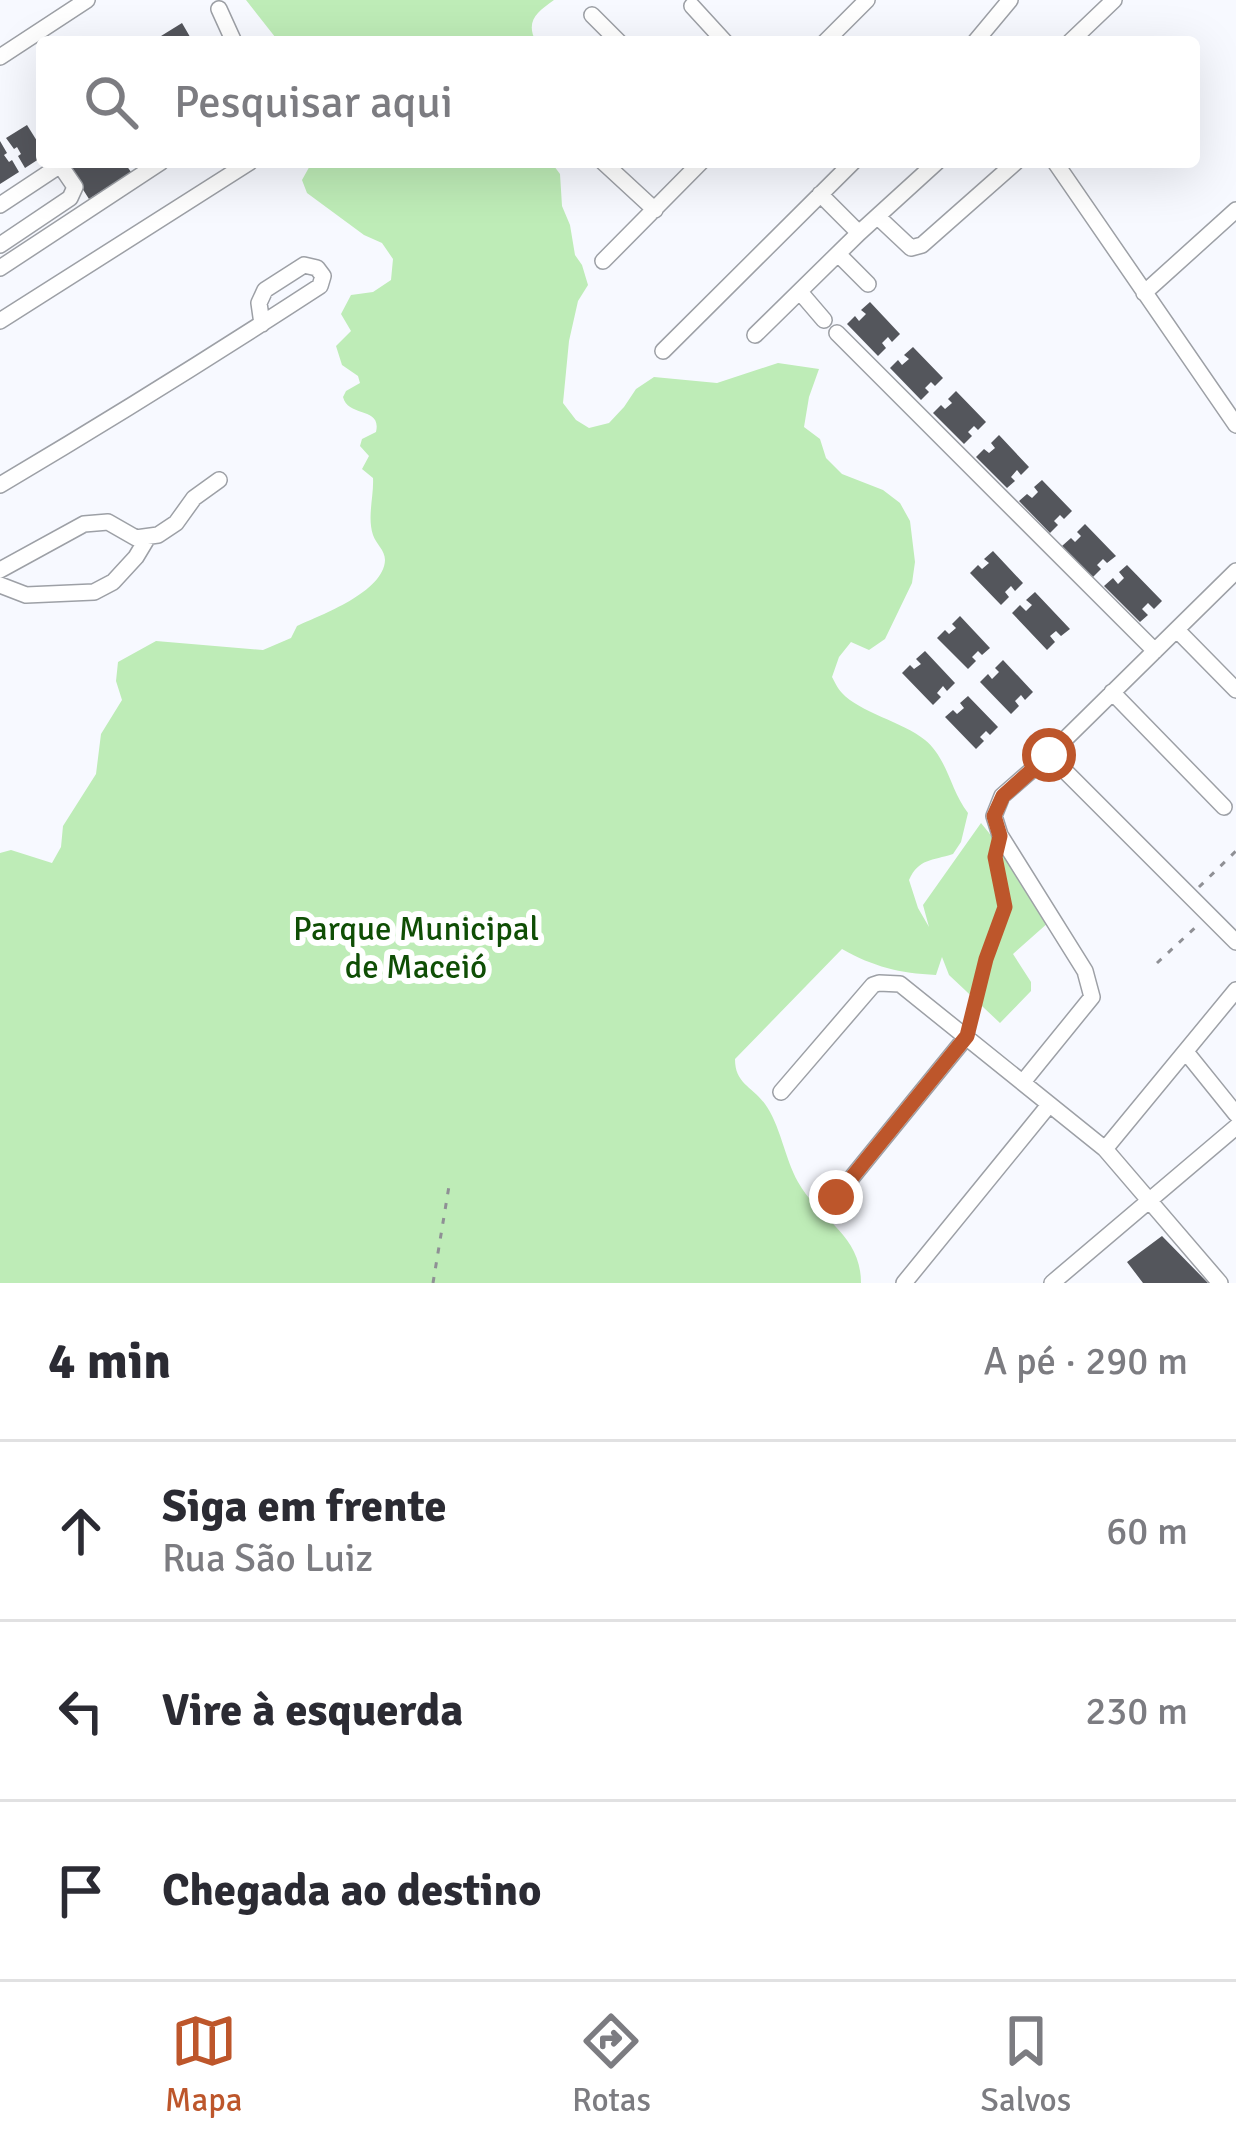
<!DOCTYPE html>
<html lang="pt">
<head>
<meta charset="utf-8">
<style>
	body { margin:0; font-family:Signika,sans-serif; background:#f2f2f3; color:#2b2b33 }
	.stop { position:absolute; width:36px; height:36px; margin:-27px; border:9px solid #bd562b; border-radius:50%; background:#fff }
	.stop.end { background:#bd562b; border-color:#fff; box-shadow:0 3px 12px #0008 }
	.list { margin:0; padding:0; list-style:none }
	h2 { display:flex; justify-content:space-between; align-items:center; height:156px; margin:0; padding:0 48px; font-size:51px }
	h2 small { font-size:39px; font-weight:400; color:#7c7c81 }
	.list li { display:grid; grid-template-columns:78px 1fr auto; gap:36px; align-items:center; box-sizing:border-box; height:180px; padding:0 48px; border-top:3px solid #e1e1e2 }
	.list b { display:block; font-size:45px; white-space:nowrap }
	.list p { margin:0; font-size:39px; white-space:nowrap; color:#7c7c81 }
	.list em { font-size:39px; font-style:normal; color:#7c7c81 }
	.icon { flex:none; width:66px; height:66px; fill:none; stroke:currentColor; stroke-width:2; stroke-linecap:round; stroke-linejoin:round }
	.map { position:relative; flex:none; width:1236px; height:1283px; overflow:hidden }
	.search { position:absolute; background:#fff; box-shadow:0 12px 48px #0002; left:36px; right:36px; top:36px; height:132px; display:flex; align-items:center; gap:30px; box-sizing:border-box; padding:0 42px; border-radius:12px; color:#7c7c81; font-size:45px }
	.sheet { height:696px; background:#fff }
	nav { display:flex; justify-content:space-around; align-items:center; box-sizing:border-box; height:168px; border-top:3px solid #e1e1e2; background:#fff; font-size:33px; color:#7c7c81 }
	nav a { display:grid; justify-items:center; gap:6px }
	nav .on { color:#bd562b }
	.map>svg:first-child { display:block }
</style>
</head>
<body>
<div class="map">
<svg width="1236" height="1283" viewBox="0 0 1236 1283">
	<rect width="100%" height="100%" fill="#f7f9ff"/>
	<path fill="#beecb7" d="M246,0H554C537,12 525,21 536,42H334L327,38L279,42Z
		M312,162H537L554,166L560,174L562,206L570,225L575,255L582,265L588,285L578,301L569,341L563,403L576,420L589,428L609,423L624,407L636,389L654,377L717,383L778,363L819,369L809,397L804,427L820,439L826,458L842,474L883,490L900,503L910,521L915,562L912,583L885,639L869,650L851,642L839,657L832,677C835,682 837,688 842,693C859,712 903,722 925,740C948,759 950,790 968,813L961,842L953,854C932,861 919,858 909,880L918,908L929,927L923,905L981,823L1002,849L1049,922L1013,954L1031,982V991L1000,1023L949,975L942,957L936,975C899,973 874,967 842,949L735,1059C735,1084 752,1086 765,1104C780,1124 785,1159 798,1182C819,1220 861,1234 861,1283H0V853L11,850L52,863L61,847L63,826L96,774L101,734L122,700L116,681L118,662L156,641L263,650L291,638L297,626C321,615 384,592 385,560C385,550 376,544 373,535C367,517 374,496 373,478L362,469L369,456L360,446L362,439L376,432C382,406 348,418 343,397L346,391L360,383L358,376L342,365L336,346L351,331L341,314L351,295L373,292L391,280L393,259L382,243L364,235L307,193L302,180Z"/>
	<path fill="#54565c" d="M182,23L193,42H165L161,36Z
		M27,125L42,149V157L25,168L18,156L21,154L17,147L14,149L6,138Z
		M0,141L7,153L4,155L9,162L12,160L19,172L0,184Z
		M81,162H124L131,172L89,199L70,169Z
		M870,302L900,334L892,342L888,337L882,343L886,348L878,356L847,324L855,316L859,321L866,314L861,310Z
		M913,347L943,378L935,386L931,382L925,388L929,392L921,400L890,368L898,360L902,365L909,359L904,355Z
		M956,391L986,422L978,430L974,426L968,432L972,436L964,444L933,413L941,405L945,409L952,403L948,399Z
		M999,435L1029,467L1021,475L1017,470L1011,477L1015,481L1007,488L976,457L984,449L989,453L995,448L991,443Z
		M1042,480L1072,511L1064,519L1060,515L1054,521L1058,525L1050,533L1019,501L1027,494L1032,498L1038,492L1034,487Z
		M1085,524L1116,556L1107,563L1103,559L1097,565L1101,569L1093,577L1062,546L1071,538L1075,542L1081,536L1077,532Z
		M993,551L1023,583L1015,591L1011,586L1005,592L1009,597L1001,605L970,573L978,565L982,569L989,563L984,559Z
		M1127,565L1162,601L1154,609L1148,603L1142,609L1148,615L1140,622L1104,586L1113,578L1118,584L1124,578L1119,572Z
		M1035,592L1070,629L1061,636L1056,631L1050,636L1055,642L1047,650L1012,613L1020,605L1026,611L1032,605L1026,600Z
		M960,616L990,648L982,655L978,651L972,657L976,661L968,669L937,638L945,630L949,634L956,628L952,624Z
		M925,651L955,683L947,691L943,686L937,693L941,697L933,705L902,673L910,665L914,669L921,664L916,659Z
		M1003,660L1033,692L1025,700L1021,695L1015,701L1019,706L1011,714L980,682L988,674L992,679L999,672L995,668Z
		M968,696L998,727L990,735L986,731L980,737L984,741L976,749L945,717L953,710L957,714L964,708L960,703Z
		M1162,1236L1208,1283H1143L1127,1262Z"/>
	<g fill="none" stroke-linecap="round" stroke-linejoin="round">
		<g stroke="#9da0a6" stroke-width="18">
			<path id="minor" d="M692,6L725,42
				M219,9L234,42
				M592,15L619,42
				M825,42L867,0
				M975,42L1010,0
				M1070,42L1114,0
				M0,57L87,0
				M603,162L655,210
				M1055,162L1236,425
				M820,194L859,233
				M0,205L65,162
				M878,217L911,248L922,245L1016,162
				M0,245L70,198L75,187L60,165
				M839,255L868,284
				M603,261L701,162
				M0,268L161,162
				M800,292L824,320
				M1144,293L1236,210
				M0,321L250,162
				M837,333L1155,651
				M755,335L859,233L937,162
				M663,351L853,162
				M0,485C108,421 214,355 320,286L323,276L317,268L304,265L265,290L259,303L262,324
				M0,570L84,524L108,522L136,538L158,535L176,523L194,498L219,480
				M0,585L26,595L94,592L113,582L136,557L148,537
				M1177,630L1236,690
				M1112,692L1224,807
				M1049,755L1236,942
				M1186,1052L1236,1114
				M1023,1082L1092,997L1085,971L1000,835L994,816L1002,796L1049,755L1236,571
				M781,1092L873,985L879,983L900,984L1105,1149L1220,1283
				M1105,1149L1236,990
				M836,1197L967,1036
				M904,1283L1049,1105
				M1052,1283L1236,1127"/>
		</g>
		<path stroke="#8f9095" stroke-width="3" stroke-dasharray="6 9" stroke-linecap="butt" d="M1199,887L1236,851
			M1157,963L1199,924
			M970,1025L986,959L1005,907L996,855
			M433,1283L450,1180"/>
		<use href="#minor" stroke="#fff" stroke-width="15"/>
	</g>
	<g fill="none" stroke-linecap="round" stroke-linejoin="round">
		<path stroke="#bd562b" stroke-width="15" d="M836,1197L967,1036L986,959L1005,907L995,857L1000,836L994,816L1003,796L1049,755"/>
	</g>
	<g text-anchor="middle" dominant-baseline="central" stroke-width="12" stroke-linejoin="round" paint-order="stroke">
		<g font-size="33" fill="#0f4e05" stroke="#fff">
			<text x="416" y="929">Parque Municipal<tspan x="416" dy="38">de Maceió</tspan></text>
		</g>
	</g>
</svg>
<div class="stop" style="left:1049px;top:755px"></div>
<div class="stop end" style="left:836px;top:1197px"></div>
<div class="search"><svg class="icon" aria-label="search" viewBox="0 0 24 24"><circle cx="10" cy="10" r="6"/><path d="M15 15l6 6"/></svg>Pesquisar aqui</div>
</div>
<section class="sheet">
<h2>4 min<small>A pé · 290 m</small></h2>
<ul class="list">
<li><svg class="icon" aria-label="ahead" viewBox="0 0 24 24"><path d="M12 20V5M6 11l6-6 6 6"/></svg><div><b>Siga em frente</b><p>Rua São Luiz</p></div><em>60 m</em></li>
<li><svg class="icon" aria-label="left" viewBox="0 0 24 24"><path d="M17 20v-9H6M10 6l-5 5 5 5"/></svg><div><b>Vire à esquerda</b></div><em>230 m</em></li>
<li><svg class="icon" aria-label="arrive" viewBox="0 0 24 24"><path d="M6 21V4h12l-3 4 3 4H6"/></svg><div><b>Chegada ao destino</b></div></li>
</ul>
</section>
<nav>
<a class="on"><svg class="icon" aria-label="map" viewBox="0 0 24 24"><path d="M3 6l6-2 6 2 6-2v14l-6 2-6-2-6 2zM9 4v14M15 6v14"/></svg>Mapa</a>
<a><svg class="icon" aria-label="directions" viewBox="0 0 24 24"><path d="M12 3l9 9-9 9-9-9zM9 14v-3h6M13 9l2 2-2 2"/></svg>Rotas</a>
<a><svg class="icon" aria-label="saved" viewBox="0 0 24 24"><path d="M7 4h10v16l-5-4-5 4z"/></svg>Salvos</a>
</nav>
</body>
</html>
